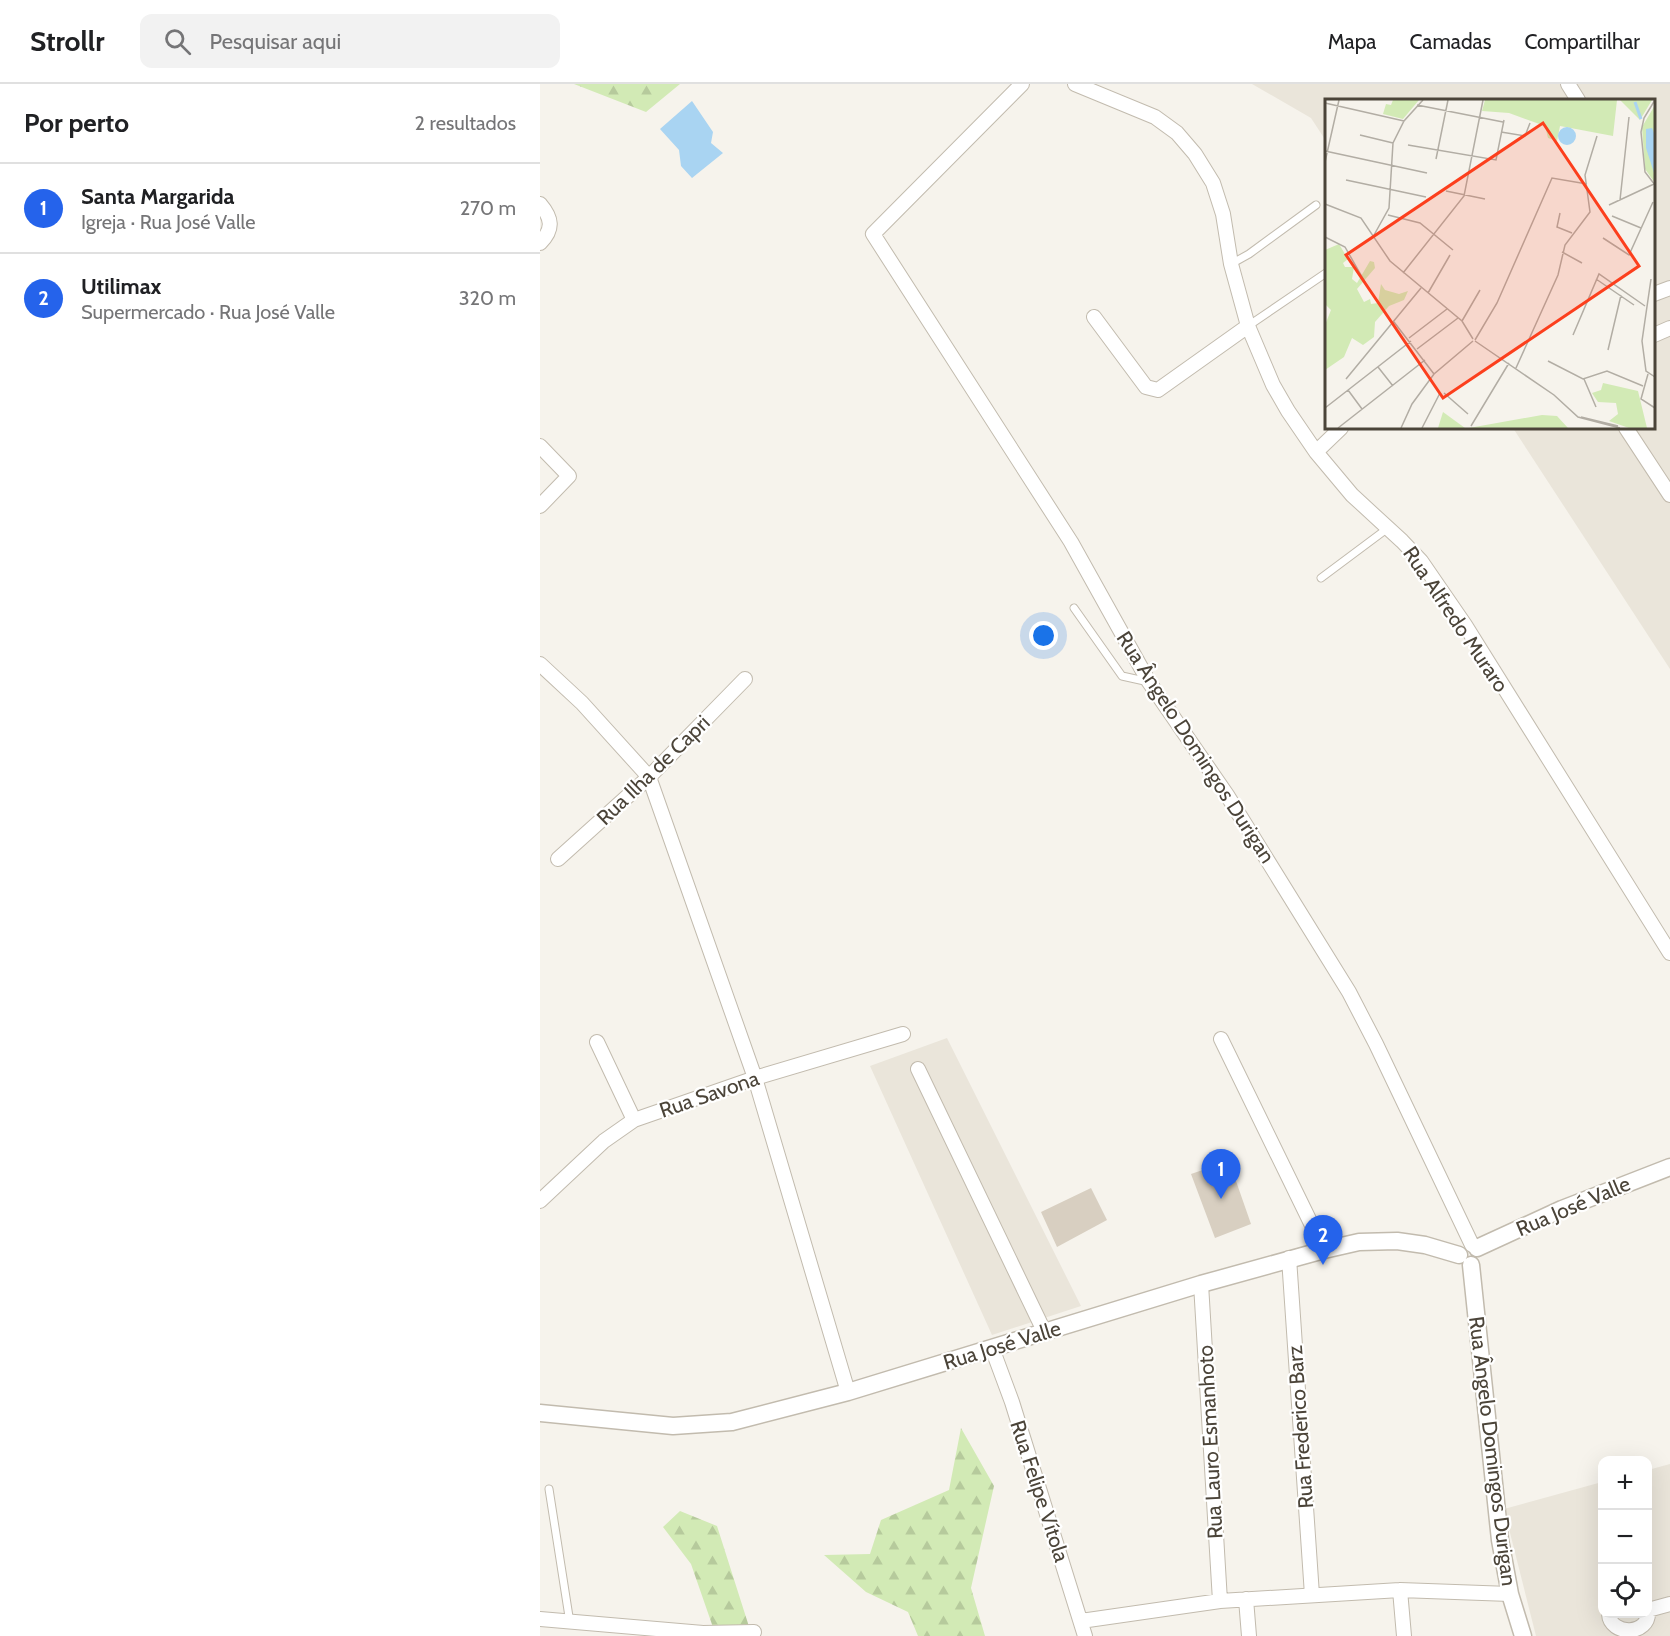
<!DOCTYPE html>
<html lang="pt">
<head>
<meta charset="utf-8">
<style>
	body { margin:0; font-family:Cabin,sans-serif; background:#f2f2f2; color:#202124 }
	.controls { position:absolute; right:18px; bottom:18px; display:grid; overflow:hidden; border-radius:12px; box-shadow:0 6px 24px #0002 }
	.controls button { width:54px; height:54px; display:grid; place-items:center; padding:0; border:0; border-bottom:2px solid #e0e0e0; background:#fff; color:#202124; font:30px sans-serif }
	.you { position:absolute; left:504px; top:552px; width:21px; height:21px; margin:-15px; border:4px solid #fff; border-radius:50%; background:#1a73e8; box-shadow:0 0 0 9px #1a73e833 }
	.badge { display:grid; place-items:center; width:39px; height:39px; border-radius:50%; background:#2563eb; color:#fff; font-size:20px; font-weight:700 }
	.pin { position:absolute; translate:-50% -50px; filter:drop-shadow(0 2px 3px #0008) }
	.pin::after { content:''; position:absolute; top:32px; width:21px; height:18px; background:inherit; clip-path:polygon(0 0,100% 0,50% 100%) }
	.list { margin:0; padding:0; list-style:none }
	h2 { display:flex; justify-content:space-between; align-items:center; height:78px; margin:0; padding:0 24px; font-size:26px }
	h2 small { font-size:20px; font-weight:400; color:#757577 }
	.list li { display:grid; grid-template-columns:39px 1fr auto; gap:18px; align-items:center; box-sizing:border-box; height:90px; padding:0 24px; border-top:2px solid #e0e0e0 }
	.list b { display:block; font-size:22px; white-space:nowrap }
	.list p { margin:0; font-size:20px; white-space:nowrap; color:#757577 }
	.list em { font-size:20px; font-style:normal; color:#757577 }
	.icon { flex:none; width:33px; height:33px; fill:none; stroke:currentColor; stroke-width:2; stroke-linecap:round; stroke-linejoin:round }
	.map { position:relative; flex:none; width:1130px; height:1552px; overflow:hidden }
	header { display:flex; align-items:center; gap:36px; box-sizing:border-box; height:84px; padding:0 30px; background:#fff; border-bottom:2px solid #e0e0e0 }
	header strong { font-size:28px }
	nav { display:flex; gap:33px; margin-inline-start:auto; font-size:21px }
	.search { width:420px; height:54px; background:#f2f2f2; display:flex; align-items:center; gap:15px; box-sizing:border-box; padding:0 21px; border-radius:12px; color:#757577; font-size:22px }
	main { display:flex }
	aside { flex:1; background:#fff }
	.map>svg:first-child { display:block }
</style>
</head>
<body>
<header>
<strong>Strollr</strong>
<div class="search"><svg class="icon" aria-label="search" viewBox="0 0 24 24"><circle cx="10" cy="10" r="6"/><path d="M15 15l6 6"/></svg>Pesquisar aqui</div>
<nav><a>Mapa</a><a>Camadas</a><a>Compartilhar</a></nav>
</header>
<main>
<aside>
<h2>Por perto<small>2 resultados</small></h2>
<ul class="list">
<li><span class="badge">1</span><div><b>Santa Margarida</b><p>Igreja · Rua José Valle</p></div><em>270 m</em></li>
<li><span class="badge">2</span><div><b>Utilimax</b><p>Supermercado · Rua José Valle</p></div><em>320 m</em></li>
</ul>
</aside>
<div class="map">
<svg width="1130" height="1552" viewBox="0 0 1130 1552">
	<defs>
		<pattern id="forest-firs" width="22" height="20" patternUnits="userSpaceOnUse" patternTransform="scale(1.5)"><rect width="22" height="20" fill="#d2eab5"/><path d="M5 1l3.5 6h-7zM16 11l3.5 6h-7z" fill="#b6ca9c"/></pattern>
	</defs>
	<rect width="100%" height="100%" fill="#f6f3ec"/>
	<path fill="#eae5da" d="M712,0H1130V585L973,344H1114V16H786V57L771,34Z
		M407,954L541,1222L452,1251L330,982Z
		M1130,1380V1552H996L964,1425L1062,1398V1530H1108V1386Z"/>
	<path fill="url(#forest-firs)" d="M34,0H140L106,28Z
		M421,1344L454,1402L431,1504L445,1552H378L368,1528L326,1508L284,1471L330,1470L341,1436L409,1406Z
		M140,1427L177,1442L212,1552H176L151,1480L123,1443Z"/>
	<path fill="#a9d4f2" d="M152,17L173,48L171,59L183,69L152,94L141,82L139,66L120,45Z"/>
	<path fill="#d8cfc1" d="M689,1077L711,1140L675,1154L651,1090Z
		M551,1104L567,1136L517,1163L501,1128Z"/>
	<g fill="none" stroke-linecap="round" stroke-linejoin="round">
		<g stroke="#c2bbae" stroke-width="9">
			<path id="service" d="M691,180L709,170L776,121
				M708,242L786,189
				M781,494L848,444
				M534,524L582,592L609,598
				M9,1405L30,1539"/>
		</g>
		<g stroke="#c2bbae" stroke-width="16">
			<path id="minor" d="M482,0L333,150L531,458L609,598L687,711L809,908L836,960L932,1161
				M535,0L615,33L637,49L655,70L673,99L683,130L691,180L708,242L733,301L748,327L776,368L812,411L862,457L881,477L925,541L1130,869
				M1028,0L1038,16
				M0,120C12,134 14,145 0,159
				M1114,210L1130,204
				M554,233L606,303L618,306L708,242
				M1114,251L1130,244
				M1086,344L1130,411
				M0,362L29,392L0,422
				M776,368L801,344
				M0,580L42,619L109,693L215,994L308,1308
				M18,775L109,693L205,595
				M681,955L784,1166
				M57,958L94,1036
				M378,985L504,1247
				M0,1117L64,1057L94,1036L215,994L363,950
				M749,1174L772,1511
				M661,1200L680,1517
				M452,1264L472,1318L545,1552
				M860,1506L864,1552
				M706,1515L709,1552
				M1108,1526L1130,1520
				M1069,1530C1070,1552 1110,1552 1108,1527
				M0,1535L163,1549L214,1548
				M541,1537L680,1517L860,1506L970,1510"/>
		</g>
		<g stroke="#c2bbae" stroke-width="19">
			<path id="tertiary" d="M937,1164L1022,1125L1130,1083
				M931,1181L960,1456L970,1510L983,1552
				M0,1329L133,1342L192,1338L308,1308L661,1200L784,1166L819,1158L857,1157L885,1161L919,1171"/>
		</g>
		<use href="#service" stroke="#fff" stroke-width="7"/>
		<use href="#minor" stroke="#fff" stroke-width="14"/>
		<use href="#tertiary" stroke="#fff" stroke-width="16"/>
	</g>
	<g text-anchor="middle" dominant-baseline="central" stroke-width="4.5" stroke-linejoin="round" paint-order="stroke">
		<g font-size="21" fill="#4b4439" stroke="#fff">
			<text transform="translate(916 535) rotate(56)">Rua Alfredo Muraro</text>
			<text transform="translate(656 663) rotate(57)">Rua Ângelo Domingos Durigan</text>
			<text transform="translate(113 686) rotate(-44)">Rua Ilha de Capri</text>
			<text transform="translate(169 1010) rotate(-19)">Rua Savona</text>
			<text transform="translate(1033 1122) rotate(-23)">Rua José Valle</text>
			<text transform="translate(462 1261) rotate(-17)">Rua José Valle</text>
			<text transform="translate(760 1343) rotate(-94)">Rua Frederico Barz</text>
			<text transform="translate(670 1358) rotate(-93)">Rua Lauro Esmanhoto</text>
			<text transform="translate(953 1367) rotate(83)">Rua Ângelo Domingos Durigan</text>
			<text transform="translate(500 1407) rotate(72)">Rua Felipe Vítola</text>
		</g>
	</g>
	<g transform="translate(785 15)">
		<rect width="330" height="330" fill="#f6f3ec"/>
		<path d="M160,1H292L288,37L235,27L232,42L223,39L220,27L184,14L157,12ZM295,1H327L315,21ZM14,145L23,160L18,164L20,168H29L27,180L32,184L45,162L49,163L50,169L32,190L39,203L45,200L46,205L53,204L56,185L60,191L74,195L83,192L79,201L64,207L50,223L49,238L38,246L27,239L19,258L0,271V226L6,211L0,205V151ZM278,284L313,292L322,329H304L284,322L293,315L291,304L273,303L267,294L276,291ZM118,313L140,329H113ZM217,316L232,317L243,329H144Z" fill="#d2eab5"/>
		<path d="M68,1H94L78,20L58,15L61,5L66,6ZM330,6V84L320,70L317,28Z" fill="#d2eab5"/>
		<path d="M233 37a9 9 0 1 1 18 0a9 9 0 1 1-18 0ZM327,29L329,34L330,77L321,49V30Z" fill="#a9d4f2"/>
		<path fill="none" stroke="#a9d4f2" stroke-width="3" d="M310,3L316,20"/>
		<path fill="none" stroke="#b2ada4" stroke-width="1.5" d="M330,1L319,19L316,33L320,73L330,86M0,4L79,22M92,6L178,23M176,33L200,37L205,24M35,36L68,44M83,46L171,61L179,21M0,52L102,74M111,60L123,1M0,63L14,1M21,81L101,98M121,92L160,100M295,101L304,18M0,105L36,119L65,162L137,222L148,240M284,106L329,85M235,114L232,128L247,134M63,116L95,124L128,151M287,117L316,129M49,136L64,109L68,44L79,22L98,1M0,138L20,148L40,183M278,139L304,156L328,103M237,153L257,164M78,174L139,97L158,1M271,180L309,206M326,180L317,242L321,272L330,278M103,194L125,156M137,222L155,191M69,223L109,275M248,236L274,175L320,207M84,239L122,210M150,241L172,204L227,79L262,85M150,242L229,296L253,318L295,329M92,250L133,219M283,251L296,196M223,262L258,280L282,272L318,287M53,268L68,287M191,269L233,176L240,146L265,113L260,76L272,37M323,275L316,300L330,309M21,280L96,189M259,280L271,308M23,291L37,310M119,294L143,315M0,309L86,242M256,318L293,327M146,327L184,264M13,329L100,261M76,329L87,305L109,275L148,242M97,329L115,294"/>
		<path fill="#fc3f1d" fill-opacity="0.15" stroke="#fc3f1d" stroke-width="3" d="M218,24L314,167L118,299L21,156Z"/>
		<rect width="330" height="330" fill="none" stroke="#4b4439" stroke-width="3"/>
	</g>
</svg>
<div class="controls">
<button>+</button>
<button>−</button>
<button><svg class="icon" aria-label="locate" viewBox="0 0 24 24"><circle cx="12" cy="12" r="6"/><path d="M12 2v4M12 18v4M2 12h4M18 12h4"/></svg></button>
</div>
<div class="you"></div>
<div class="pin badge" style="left:681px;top:1115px">1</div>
<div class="pin badge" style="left:783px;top:1181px">2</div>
</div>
</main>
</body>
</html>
